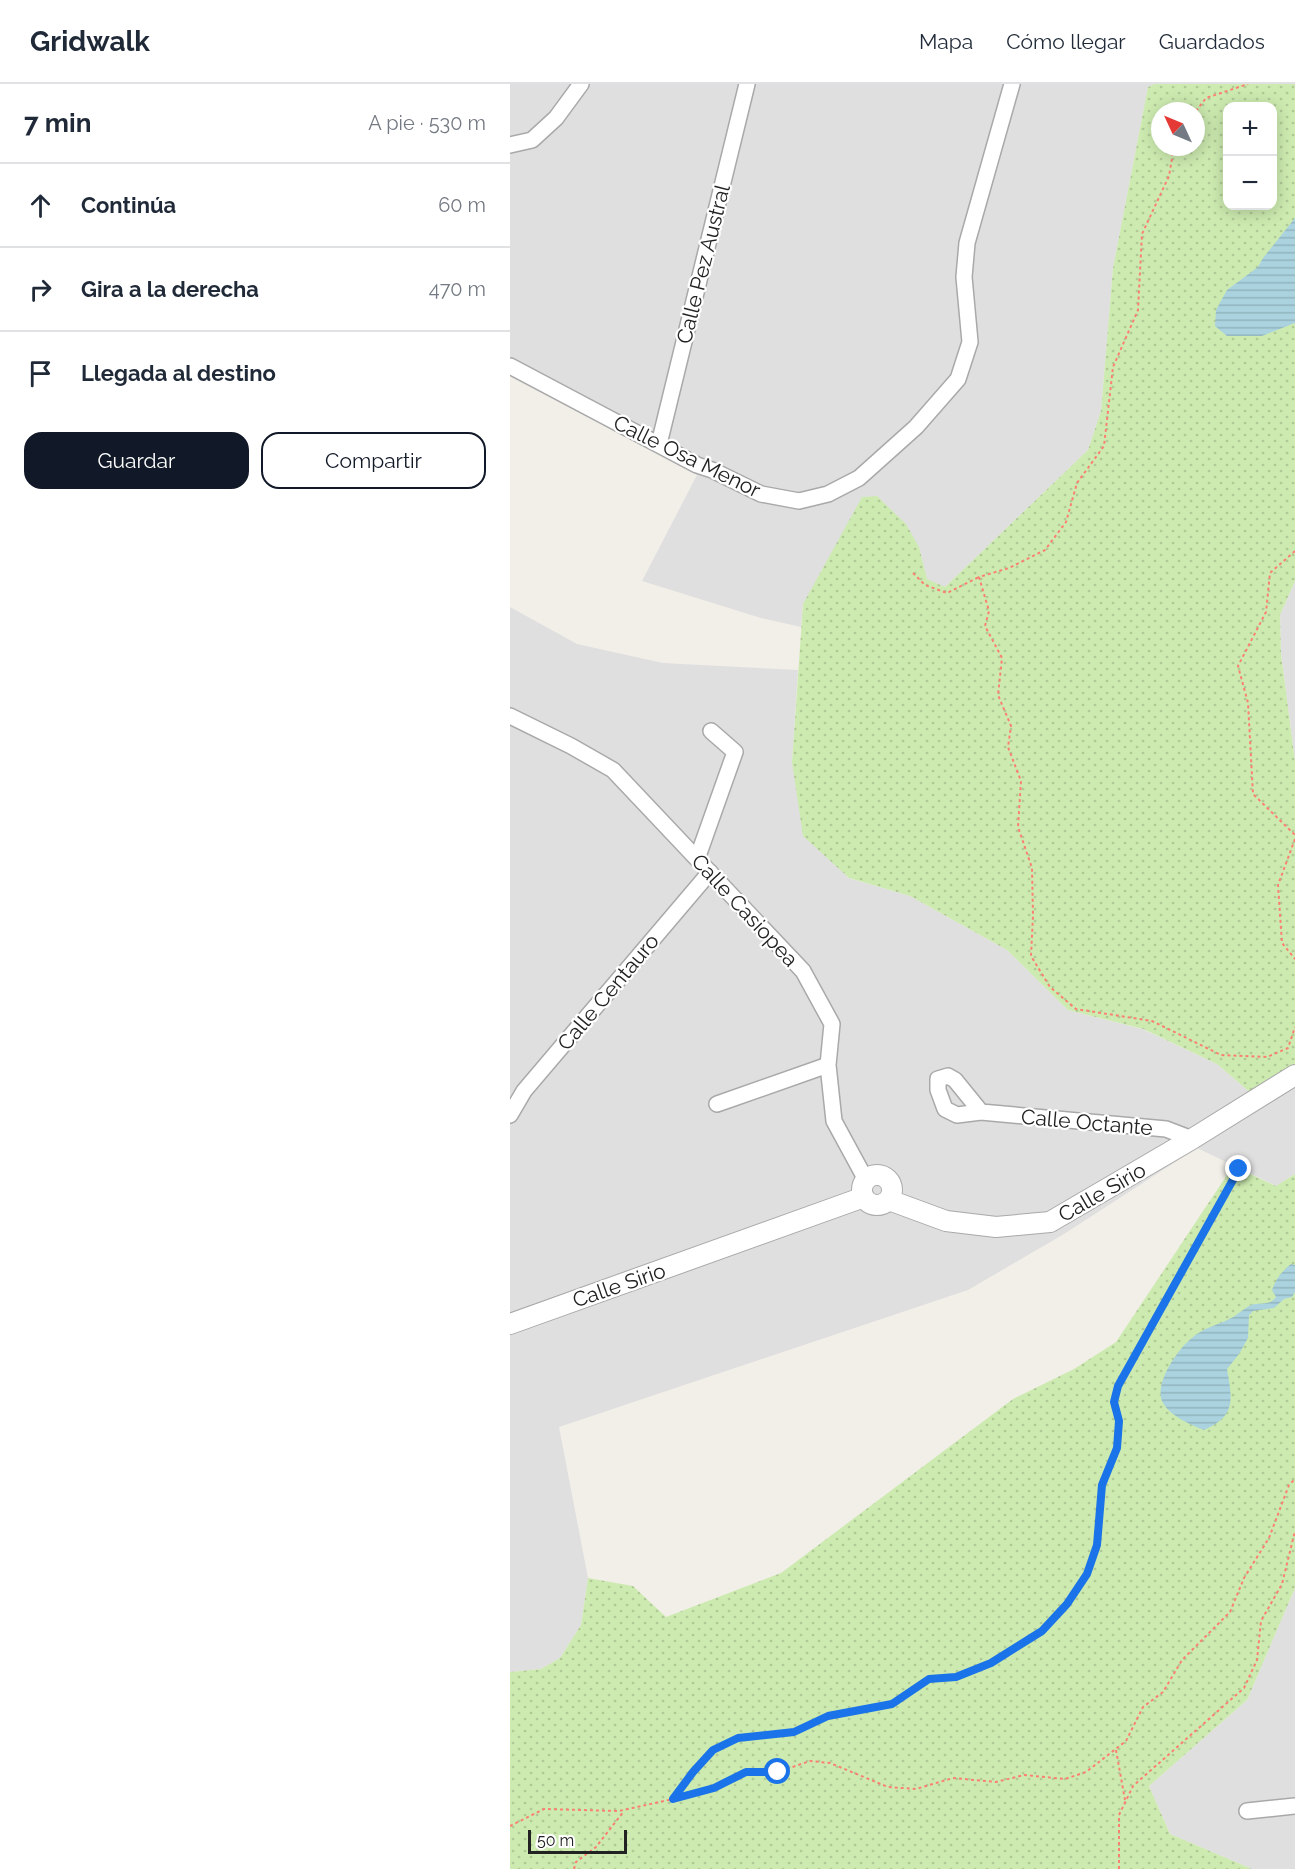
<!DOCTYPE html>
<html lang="es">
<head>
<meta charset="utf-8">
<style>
	body { margin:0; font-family:Raleway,sans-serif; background:#f6f6f7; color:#1f2937 }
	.controls { position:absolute; right:18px; top:18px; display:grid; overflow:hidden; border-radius:12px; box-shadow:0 3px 15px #0003 }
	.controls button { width:54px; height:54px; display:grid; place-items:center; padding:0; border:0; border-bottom:2px solid #e0e1e3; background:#fff; color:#1f2937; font:30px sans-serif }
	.compass { position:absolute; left:641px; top:18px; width:54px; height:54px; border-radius:50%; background:#fff; box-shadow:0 3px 15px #0003; rotate:314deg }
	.scale { position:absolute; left:18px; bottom:15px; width:99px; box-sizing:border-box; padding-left:6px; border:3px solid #222; border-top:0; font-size:16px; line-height:21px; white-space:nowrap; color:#222; -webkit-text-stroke:4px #fff; paint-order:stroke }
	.stop { position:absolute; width:18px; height:18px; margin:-14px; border:4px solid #1a73e8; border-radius:50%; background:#fff }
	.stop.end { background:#1a73e8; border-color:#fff; box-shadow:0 2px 6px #0008 }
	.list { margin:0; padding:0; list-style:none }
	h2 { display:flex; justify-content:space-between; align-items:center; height:78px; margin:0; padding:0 24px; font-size:26px }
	h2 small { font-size:20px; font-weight:400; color:#747a83 }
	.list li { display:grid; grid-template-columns:39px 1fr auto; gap:18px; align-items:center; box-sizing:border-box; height:84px; padding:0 24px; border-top:2px solid #e0e1e3 }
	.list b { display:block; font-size:22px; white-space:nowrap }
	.list em { font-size:20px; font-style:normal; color:#747a83 }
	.actions { display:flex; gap:12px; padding:18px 24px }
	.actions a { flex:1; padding:14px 0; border:2px solid #111827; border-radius:18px; text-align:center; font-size:21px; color:#111827 }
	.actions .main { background:#111827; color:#fff }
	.icon { flex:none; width:33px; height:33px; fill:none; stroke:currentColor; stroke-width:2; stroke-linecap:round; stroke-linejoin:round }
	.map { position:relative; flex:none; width:785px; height:1785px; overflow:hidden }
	header { display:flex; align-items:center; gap:36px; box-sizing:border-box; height:84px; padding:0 30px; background:#fff; border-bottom:2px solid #e0e1e3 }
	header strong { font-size:28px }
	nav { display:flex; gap:33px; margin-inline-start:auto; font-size:21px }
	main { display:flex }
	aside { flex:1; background:#fff }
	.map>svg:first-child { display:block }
</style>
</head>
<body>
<header>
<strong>Gridwalk</strong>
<nav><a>Mapa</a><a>Cómo llegar</a><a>Guardados</a></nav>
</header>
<main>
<aside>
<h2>7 min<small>A pie · 530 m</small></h2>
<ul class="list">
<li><svg class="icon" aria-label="ahead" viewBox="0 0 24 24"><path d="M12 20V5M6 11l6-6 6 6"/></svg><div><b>Continúa</b></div><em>60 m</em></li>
<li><svg class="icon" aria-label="right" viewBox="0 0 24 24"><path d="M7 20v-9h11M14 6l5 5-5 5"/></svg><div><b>Gira a la derecha</b></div><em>470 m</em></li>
<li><svg class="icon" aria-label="arrive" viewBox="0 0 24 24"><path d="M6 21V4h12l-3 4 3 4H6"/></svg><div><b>Llegada al destino</b></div></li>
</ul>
<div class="actions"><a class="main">Guardar</a><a>Compartir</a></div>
</aside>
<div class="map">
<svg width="785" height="1785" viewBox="0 0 785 1785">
	<defs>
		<pattern id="grass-dots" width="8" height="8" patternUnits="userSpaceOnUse" patternTransform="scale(1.5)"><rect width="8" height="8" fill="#cdebb0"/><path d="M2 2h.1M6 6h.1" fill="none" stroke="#b0c997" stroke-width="1.8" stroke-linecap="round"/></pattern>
		<pattern id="water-rules" width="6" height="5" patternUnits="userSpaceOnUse" patternTransform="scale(1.5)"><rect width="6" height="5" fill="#aad3df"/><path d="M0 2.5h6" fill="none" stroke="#92b5bf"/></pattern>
	</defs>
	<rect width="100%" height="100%" fill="#f2efe9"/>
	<path fill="#e0dfdf" d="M0,0H645L638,3L603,184L591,327L578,366L435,503L417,496L409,463L293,520L291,543L251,534L132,497L187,391L0,291Z
		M785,497V677L771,570L770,531Z
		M0,523L67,560L153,579L288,586L282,678L338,794L400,812L497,866L558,926L632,945L707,980L742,1010L785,983V1090L766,1102L687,1064L554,1150L458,1206L49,1343L78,1494L71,1541L50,1574L31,1585L0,1588Z
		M785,1504V1785H742L660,1750L639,1702L737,1616Z"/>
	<path fill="url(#grass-dots)" fill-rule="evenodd" d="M645,0H785V497L770,531L771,570L785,677V983L742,1010L707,980L633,945L558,926L497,866L400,812L339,794L293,752L282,678L293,520L352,413L367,412L396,440L409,463L417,495L435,503L578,366L591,327L603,184L638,3ZM718,22H762V122H718ZM650,27H686V63H650Z
		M723,1082L766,1102L785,1090V1504L737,1616L639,1702L660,1750L742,1785H0V1588L31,1585L50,1574L71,1541L78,1494L123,1502L156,1533L271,1489L503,1315L564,1285L606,1258Z"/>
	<path fill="url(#water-rules)" d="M785,134V239L752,252H717L705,242L706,226L717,206L748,183L753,174Z
		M781,1180L785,1181V1208L782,1213L774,1215L764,1224L743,1227L739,1231L738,1254L729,1270L717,1285C722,1314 727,1332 694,1346C681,1341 658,1331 652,1317C644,1297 671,1260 687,1250C699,1242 713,1239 725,1232C730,1228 735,1224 741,1221C750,1218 760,1222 766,1213L762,1206C766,1195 772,1187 781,1180Z"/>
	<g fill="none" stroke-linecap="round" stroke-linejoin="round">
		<g stroke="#a9a9a9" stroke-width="18">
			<path id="minor" d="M0,61L22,56L46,34L71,0
				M0,282L187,381L202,386L251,410L289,417L318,410L349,394L406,343L448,295L460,258L454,193L457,159L502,0
				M149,360L237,0
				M0,632L61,662L103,686L293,887L322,940L318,981L324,1037L356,1096
				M187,775L225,668L201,647
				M207,1020L318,981
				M471,1028L445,996L438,992L428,995V1006L435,1025L447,1031L471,1028L656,1045L682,1055
				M0,1031L14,1007L200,788
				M737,1727L785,1722"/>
		</g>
		<g stroke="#a9a9a9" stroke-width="22">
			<path id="tertiary" d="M352 1106a15 15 0 1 1 30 0a15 15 0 1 1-30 0Z
				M379,1116L436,1137L486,1143L540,1138L682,1055L785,991
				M0,1240L354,1113"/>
		</g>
		<path stroke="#fa8072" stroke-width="2" stroke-dasharray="3 3" stroke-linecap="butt" d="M686,27L696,14L738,0
			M664,63L659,92L632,150L628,226L603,283L594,362L567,399L556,438L535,466L499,484L469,493L479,527L475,542L492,574L488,611L501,642L498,663L511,697L508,743L522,784L523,832L521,872L540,903L566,925L642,937L711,971L757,973L778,964L785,943
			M785,467L760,489L756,528L728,582L738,619L743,710L785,751
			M403,489L415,501L437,509L469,493
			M785,755L768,801L772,859L785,875
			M606,1666L615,1716
			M163,1715L183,1688L203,1666L227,1654L284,1648L318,1632L382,1620L419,1595L446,1593L481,1579L532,1547L557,1520L577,1490L587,1461L592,1401L607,1363L609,1337L605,1318L608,1302L729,1085
			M0,1742L34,1725L109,1727L163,1715L204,1704L236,1688H268L300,1677L320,1679L378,1703L406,1705L443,1694L486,1698L514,1691L555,1695L576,1688L616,1657L633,1623L653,1608L672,1576L720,1528L734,1494L759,1454L779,1401L785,1395
			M64,1785L66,1778L86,1763L114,1727
			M609,1785V1731L623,1702L734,1604L747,1576L751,1537L772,1500L785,1447"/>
		<use href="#minor" stroke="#fff" stroke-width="15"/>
		<use href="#tertiary" stroke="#fff" stroke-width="20"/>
	</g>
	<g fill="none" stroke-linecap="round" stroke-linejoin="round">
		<path stroke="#1a73e8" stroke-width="8" d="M268,1688H236L204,1704L163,1715L183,1688L203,1666L228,1654L284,1648L318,1632L382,1620L419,1595L446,1593L481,1579L532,1547L557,1520L577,1490L587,1461L592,1401L607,1364L609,1337L604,1318L608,1302L729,1085"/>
	</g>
	<g text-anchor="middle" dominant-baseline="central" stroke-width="4.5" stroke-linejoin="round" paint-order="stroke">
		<g font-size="21" fill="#222" stroke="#fff">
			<text transform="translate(193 180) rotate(-76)">Calle Pez Austral</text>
			<text transform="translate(177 372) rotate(26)">Calle Osa Menor</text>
			<text transform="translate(235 826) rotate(47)">Calle Casiopea</text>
			<text transform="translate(98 908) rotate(-50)">Calle Centauro</text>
			<text transform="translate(577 1038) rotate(5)">Calle Octante</text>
			<text transform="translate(592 1108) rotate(-30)">Calle Sirio</text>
			<text transform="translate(109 1201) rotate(-19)">Calle Sirio</text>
		</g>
	</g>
</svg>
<div class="controls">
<button>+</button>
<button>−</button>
</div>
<svg class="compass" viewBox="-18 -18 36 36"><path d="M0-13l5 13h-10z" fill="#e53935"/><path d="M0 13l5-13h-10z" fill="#747a83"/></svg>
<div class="scale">50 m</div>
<div class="stop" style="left:268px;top:1688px"></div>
<div class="stop end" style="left:729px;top:1085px"></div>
</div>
</main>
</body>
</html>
